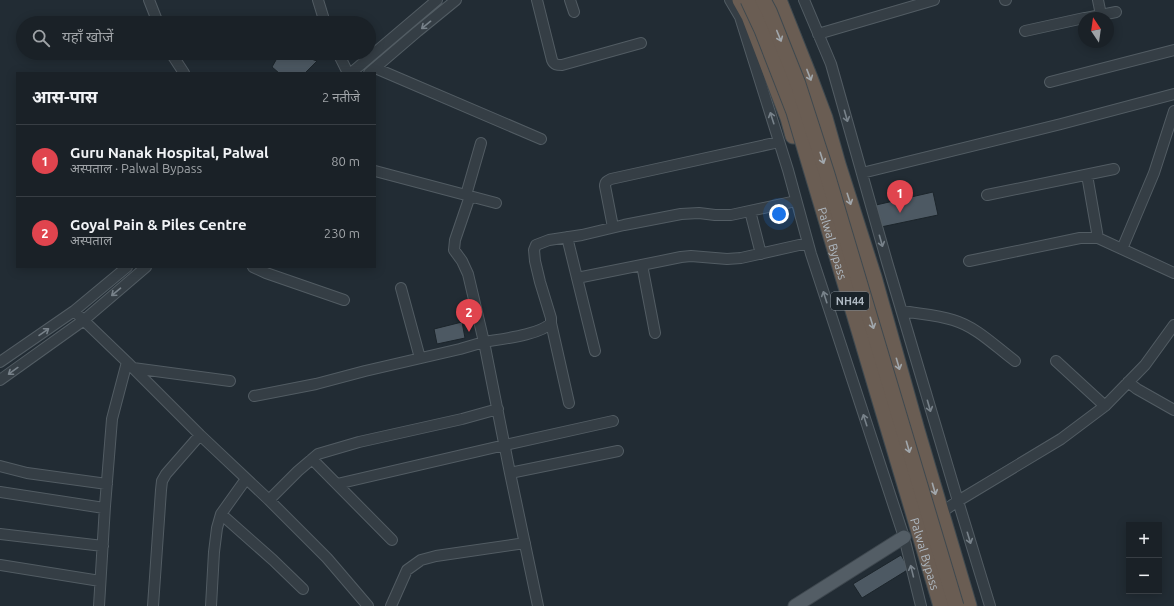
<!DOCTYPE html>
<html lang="hi">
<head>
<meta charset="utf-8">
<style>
	body { margin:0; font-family:Ubuntu,"Noto Sans Devanagari",sans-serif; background:#23292f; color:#f1f3f6 }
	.controls { position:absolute; right:12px; bottom:12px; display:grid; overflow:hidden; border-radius:0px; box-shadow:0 2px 10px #0003 }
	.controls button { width:36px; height:36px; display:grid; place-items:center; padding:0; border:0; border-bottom:1px solid #383e44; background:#1a2127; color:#f1f3f6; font:20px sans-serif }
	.compass { position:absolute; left:1078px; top:12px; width:36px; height:36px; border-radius:50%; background:#1a2127; box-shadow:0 2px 10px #0003; rotate:347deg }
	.you { position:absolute; left:779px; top:214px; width:14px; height:14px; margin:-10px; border:3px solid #fff; border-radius:50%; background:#1a73e8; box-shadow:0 0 0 6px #1a73e833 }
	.badge { display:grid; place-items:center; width:26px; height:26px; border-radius:50%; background:#d93025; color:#fff; font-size:13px; font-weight:700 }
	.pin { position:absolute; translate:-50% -33px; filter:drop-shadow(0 1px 2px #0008) }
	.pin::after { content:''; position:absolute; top:21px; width:14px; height:12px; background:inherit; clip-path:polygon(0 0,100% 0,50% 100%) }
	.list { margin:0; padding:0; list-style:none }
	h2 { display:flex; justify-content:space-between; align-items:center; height:52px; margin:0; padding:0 16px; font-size:17px }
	h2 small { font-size:13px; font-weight:400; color:#9fa3a7 }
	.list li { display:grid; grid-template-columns:26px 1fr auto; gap:12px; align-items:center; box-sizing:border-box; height:72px; padding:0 16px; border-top:1px solid #383e44 }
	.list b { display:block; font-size:15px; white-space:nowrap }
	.list p { margin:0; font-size:13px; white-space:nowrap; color:#9fa3a7 }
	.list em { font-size:13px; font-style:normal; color:#9fa3a7 }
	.icon { flex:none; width:22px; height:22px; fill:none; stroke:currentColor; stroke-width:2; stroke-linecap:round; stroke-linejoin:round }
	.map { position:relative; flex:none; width:1174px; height:606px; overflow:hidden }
	.search { position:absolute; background:#1a2127; box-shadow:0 2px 10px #0003; left:16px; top:16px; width:360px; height:44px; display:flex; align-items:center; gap:10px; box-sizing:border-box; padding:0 14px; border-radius:22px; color:#9fa3a7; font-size:15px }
	.panel { position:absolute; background:#1a2127; box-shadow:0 2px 10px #0003; left:16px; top:72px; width:360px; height:196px; border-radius:0px }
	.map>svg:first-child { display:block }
</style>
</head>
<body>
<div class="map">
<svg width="1174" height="606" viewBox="0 0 1174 606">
	<rect width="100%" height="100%" fill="#222c34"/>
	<path fill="#4d5963" stroke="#1c252b" d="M280,53H294L317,61L305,73H279L272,67Z
		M933,192L938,215L881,227L876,205Z
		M462,322L465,338L437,344L434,329Z
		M901,555L909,569L862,598L853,584Z"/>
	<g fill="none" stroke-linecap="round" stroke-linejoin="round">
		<g stroke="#525c63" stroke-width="12">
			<path id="minor" d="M149,0L158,23
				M318,0L325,23
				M537,0L552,60C554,65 557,65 562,65L641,43
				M570,0L574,12
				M730,0L740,17L788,170L811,254L904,537L921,606
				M804,0L831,64L887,262L958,501L990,606
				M1005,0H1006
				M1098,0L1101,15
				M1086,18L1116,12
				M1025,31L1084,18
				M818,34L934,0
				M171,53L184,73
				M338,53L348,73
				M375,68L541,139
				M351,73L437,0
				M369,73L418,31L456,0
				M1050,82L1174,50
				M375,171L496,203
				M862,173L1061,124L1174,94
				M1087,175L1098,238
				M466,195L481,143
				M987,195L1114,169
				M750,211L761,254
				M613,227L605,186C605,182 607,181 611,179L779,142
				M567,237L595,351
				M1122,249L1154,173L1174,111
				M969,261L1080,238H1098L1174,273
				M642,265L655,333
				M253,267L266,273L344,300
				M577,278L681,257L691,256L727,259L741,258L808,243
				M401,288L420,358
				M74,311L127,362L112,419L105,506L99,606
				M902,311C919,314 937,315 953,320C977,327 996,347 1015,361
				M551,323L569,403
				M1056,361L1105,406
				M0,362L74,311L127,267
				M127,362L200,435L269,500
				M133,368L230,381
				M0,380L84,320L146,267
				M1128,382L1137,389L1174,410
				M254,396L316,384L365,371L460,349L484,342L468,274L462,261L454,250L455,240L470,196
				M312,459L392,540
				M0,466L27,473L107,484
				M510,473L618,451
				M337,484L505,445L613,421
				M0,492L104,508
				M221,514L273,560L303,589
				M936,516L958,501L1061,439L1105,406L1145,365L1174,325
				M0,534L103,546
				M0,565L100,581
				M153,606L161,490L162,481L166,474L200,435
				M211,606L214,552L217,528L221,514L246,479
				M368,606L327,558L269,500L298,471L318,454L359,442L462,419L498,409
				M391,606L407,570L421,560L436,556L525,543
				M538,606L510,473L484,342C501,339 540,335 551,323V318L540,282L535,261L534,250L536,245L549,240L582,235L624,225L681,214L699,213L715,215H731L796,201"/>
		</g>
		<g stroke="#3e474e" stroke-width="15">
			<path id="major" d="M795,606L904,537"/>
		</g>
		<g stroke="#3f494f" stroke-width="17">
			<path id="highway" d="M740,0L749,16L788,118L793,136
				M779,0L810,78L825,118L838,164L874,277L917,430L969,606"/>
		</g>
		<use href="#minor" stroke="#353e45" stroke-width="10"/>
		<use href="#major" stroke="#535d65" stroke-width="13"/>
		<use href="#highway" stroke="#6a5d53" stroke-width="15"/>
		<g stroke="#3f494f" stroke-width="17" stroke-linecap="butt">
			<g id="highway-bridge">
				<path id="s1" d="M748,0L762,30L794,112L941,606"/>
				<path d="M763,0L769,11L798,84L827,174L956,606"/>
			</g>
		</g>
		<use href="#highway-bridge" stroke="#6a5d53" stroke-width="15"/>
	</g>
	<defs><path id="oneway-shaft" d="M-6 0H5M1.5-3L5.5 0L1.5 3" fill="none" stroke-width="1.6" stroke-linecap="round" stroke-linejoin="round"/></defs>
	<g stroke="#78828a">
		<use href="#oneway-shaft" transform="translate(426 25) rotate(141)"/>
		<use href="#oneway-shaft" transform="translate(846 116) rotate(74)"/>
		<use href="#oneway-shaft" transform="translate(772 118) rotate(-108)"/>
		<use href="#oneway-shaft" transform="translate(881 241) rotate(74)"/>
		<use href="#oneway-shaft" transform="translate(116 292) rotate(140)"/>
		<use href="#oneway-shaft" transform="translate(825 297) rotate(-108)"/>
		<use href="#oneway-shaft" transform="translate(44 332) rotate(-35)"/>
		<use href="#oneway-shaft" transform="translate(13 371) rotate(144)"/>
		<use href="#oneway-shaft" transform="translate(929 406) rotate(74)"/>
		<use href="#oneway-shaft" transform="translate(865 420) rotate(-108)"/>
		<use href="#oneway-shaft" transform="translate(969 538) rotate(73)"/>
		<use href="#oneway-shaft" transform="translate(912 571) rotate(-104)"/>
	</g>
	<g stroke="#a1a7ac">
		<use href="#oneway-shaft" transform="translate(779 36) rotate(68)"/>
		<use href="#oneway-shaft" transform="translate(809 75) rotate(69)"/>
		<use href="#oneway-shaft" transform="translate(822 158) rotate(72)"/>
		<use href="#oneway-shaft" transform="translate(849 199) rotate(72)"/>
		<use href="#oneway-shaft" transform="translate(872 323) rotate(73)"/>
		<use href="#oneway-shaft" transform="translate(898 364) rotate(74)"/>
		<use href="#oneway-shaft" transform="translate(908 447) rotate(74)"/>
		<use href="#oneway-shaft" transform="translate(934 489) rotate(74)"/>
	</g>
	<g text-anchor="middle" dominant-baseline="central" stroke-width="3.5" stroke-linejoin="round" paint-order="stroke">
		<rect fill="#1a2329" stroke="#828c94" stroke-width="1" x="831" y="292" width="38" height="18" rx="3"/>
		<g font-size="11" font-weight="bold" fill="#afb9c2">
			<text x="850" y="301">NH44</text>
		</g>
		<g font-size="12" fill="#afb9c2" stroke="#1a2329">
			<text stroke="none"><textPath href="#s1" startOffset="258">Palwal Bypass</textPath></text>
			<text stroke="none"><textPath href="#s1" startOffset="582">Palwal Bypass</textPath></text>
		</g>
	</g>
</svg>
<div class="controls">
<button>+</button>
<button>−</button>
</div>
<svg class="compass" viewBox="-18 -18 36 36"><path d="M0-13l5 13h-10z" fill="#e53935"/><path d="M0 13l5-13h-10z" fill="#9fa3a7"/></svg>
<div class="you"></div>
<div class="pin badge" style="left:900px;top:213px;background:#e0444e">1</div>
<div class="pin badge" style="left:469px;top:332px;background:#e0444e">2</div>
<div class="search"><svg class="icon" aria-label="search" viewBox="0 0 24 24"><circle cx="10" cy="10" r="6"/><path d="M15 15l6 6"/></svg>यहाँ खोजें</div>
<section class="panel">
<h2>आस-पास<small>2 नतीजे</small></h2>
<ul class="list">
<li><span class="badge" style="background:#e0444e">1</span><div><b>Guru Nanak Hospital, Palwal</b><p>अस्पताल · Palwal Bypass</p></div><em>80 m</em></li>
<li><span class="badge" style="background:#e0444e">2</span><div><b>Goyal Pain &amp; Piles Centre</b><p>अस्पताल</p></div><em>230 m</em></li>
</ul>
</section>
</div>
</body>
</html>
